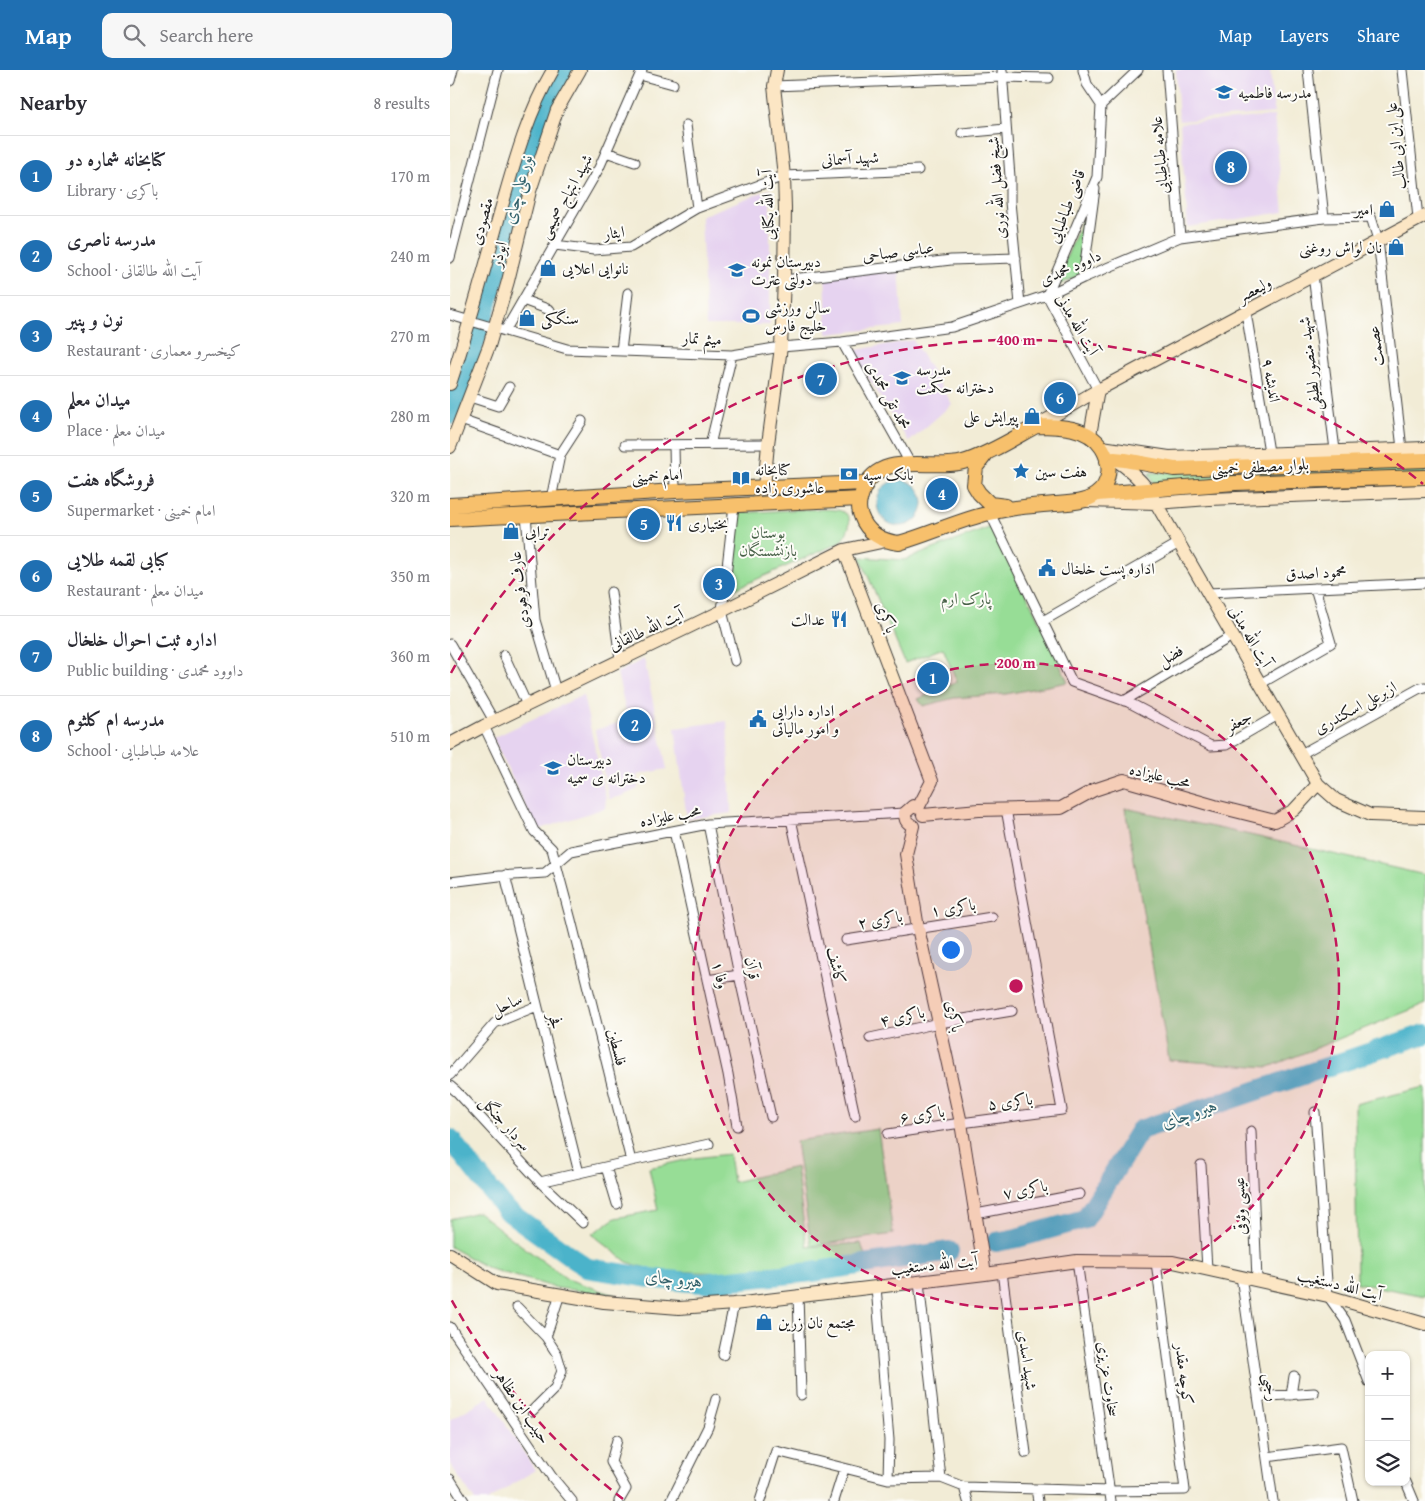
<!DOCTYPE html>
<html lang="en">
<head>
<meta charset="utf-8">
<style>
	body { margin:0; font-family:"Gentium Book Plus",Amiri,serif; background:#f7f7f7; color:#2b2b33 }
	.controls { position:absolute; right:15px; bottom:15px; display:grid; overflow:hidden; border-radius:10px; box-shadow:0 1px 4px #0004 }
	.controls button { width:45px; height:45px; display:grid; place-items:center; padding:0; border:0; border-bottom:1px solid #e1e1e2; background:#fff; color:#2b2b33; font:25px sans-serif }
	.you { position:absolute; left:500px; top:879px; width:18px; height:18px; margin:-12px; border:4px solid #fff; border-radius:50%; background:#1a73e8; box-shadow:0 0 0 8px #1a73e833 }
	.badge { display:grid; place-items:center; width:32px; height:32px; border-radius:50%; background:#1f6fb2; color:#fff; font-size:16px; font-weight:700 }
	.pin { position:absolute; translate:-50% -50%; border:2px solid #fff; box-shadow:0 1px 5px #0006 }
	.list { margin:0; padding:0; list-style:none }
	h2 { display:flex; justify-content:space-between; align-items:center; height:65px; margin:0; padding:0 20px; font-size:21px }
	h2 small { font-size:16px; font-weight:400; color:#7c7c81 }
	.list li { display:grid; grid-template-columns:32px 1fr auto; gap:15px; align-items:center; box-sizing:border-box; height:80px; padding:0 20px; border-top:1px solid #e1e1e2 }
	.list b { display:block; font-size:19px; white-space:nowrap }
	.list p { margin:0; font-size:16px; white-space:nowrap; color:#7c7c81 }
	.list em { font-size:16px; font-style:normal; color:#7c7c81 }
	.icon { flex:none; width:28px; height:28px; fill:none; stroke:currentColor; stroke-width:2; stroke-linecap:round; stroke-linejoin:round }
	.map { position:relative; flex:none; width:975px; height:1431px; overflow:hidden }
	header { display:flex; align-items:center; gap:30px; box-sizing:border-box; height:70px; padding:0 25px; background:#1f6fb2; color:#fff }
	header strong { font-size:24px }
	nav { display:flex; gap:28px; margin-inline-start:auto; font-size:18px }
	.search { width:350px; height:45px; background:#f7f7f7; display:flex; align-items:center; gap:12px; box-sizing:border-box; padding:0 18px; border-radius:10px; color:#7c7c81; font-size:19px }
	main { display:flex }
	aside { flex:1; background:#fff }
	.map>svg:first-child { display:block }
</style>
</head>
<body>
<header>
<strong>Map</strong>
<div class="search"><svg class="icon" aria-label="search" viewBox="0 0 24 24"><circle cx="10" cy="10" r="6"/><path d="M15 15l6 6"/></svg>Search here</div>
<nav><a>Map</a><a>Layers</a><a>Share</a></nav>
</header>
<main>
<aside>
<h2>Nearby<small>8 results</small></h2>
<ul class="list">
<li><span class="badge">1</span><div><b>کتابخانه شماره دو</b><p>Library · باکری</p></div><em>170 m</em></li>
<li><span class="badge">2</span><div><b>مدرسه ناصری</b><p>School · آیت الله طالقانی</p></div><em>240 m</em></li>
<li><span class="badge">3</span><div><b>نون و پنیر</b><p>Restaurant · کیخسرو معماری</p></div><em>270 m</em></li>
<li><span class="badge">4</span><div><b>میدان معلم</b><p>Place · میدان معلم</p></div><em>280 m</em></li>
<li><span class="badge">5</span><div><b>فروشگاه هفت</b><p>Supermarket · امام خمینی</p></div><em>320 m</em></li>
<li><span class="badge">6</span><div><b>کبابی لقمه طلایی</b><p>Restaurant · میدان معلم</p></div><em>350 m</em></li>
<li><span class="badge">7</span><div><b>اداره ثبت احوال خلخال</b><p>Public building · داوود محمدی</p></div><em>360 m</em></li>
<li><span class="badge">8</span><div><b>مدرسه ام کلثوم</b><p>School · علامه طباطبایی</p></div><em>510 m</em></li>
</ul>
</aside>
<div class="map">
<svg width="975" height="1431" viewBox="0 0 975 1431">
	<rect width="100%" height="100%" fill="#fdfcf7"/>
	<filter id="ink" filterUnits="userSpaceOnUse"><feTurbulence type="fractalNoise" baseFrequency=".02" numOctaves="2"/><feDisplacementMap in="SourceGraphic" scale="10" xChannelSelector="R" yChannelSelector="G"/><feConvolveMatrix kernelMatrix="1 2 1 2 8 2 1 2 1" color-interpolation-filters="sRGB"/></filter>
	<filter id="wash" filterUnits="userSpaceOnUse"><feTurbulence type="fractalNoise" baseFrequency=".0096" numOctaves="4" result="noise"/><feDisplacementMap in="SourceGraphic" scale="20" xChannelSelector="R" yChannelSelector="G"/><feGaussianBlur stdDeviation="1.12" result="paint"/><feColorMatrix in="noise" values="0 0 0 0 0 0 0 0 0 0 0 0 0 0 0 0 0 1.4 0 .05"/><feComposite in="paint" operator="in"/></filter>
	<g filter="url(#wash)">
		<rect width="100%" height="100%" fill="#f2ecd6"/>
		<path fill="#e6d3f0" d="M726,0H820L824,43L729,51Z
			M824,46L834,142L738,157L730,53Z
			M320,119V255H256L251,146Z
			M375,198L449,199L453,256L377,264Z
			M463,270L502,334L459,372L401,281Z
			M194,589L217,699L187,705L188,719L172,726L159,729L145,660L178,650L167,603Z
			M133,625L156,728L155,738L87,760L43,668Z
			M277,651L281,743L237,749L225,658Z
			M38,1327L85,1400L37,1431H25L0,1394V1350Z"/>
		<path fill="#97dd96" stroke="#5a7c59" d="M641,129L630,205L604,217Z
			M975,392V404L704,415L699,403Z
			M343,440C353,440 383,438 391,441C407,447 397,465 389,473L278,522L290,443Z
			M544,456L618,612L556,624L504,628L473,636L468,629L507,612L493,578L455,593L410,487L454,490Z
			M675,738L800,765L975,805V934L819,997L719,990Z
			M975,1017V1226L907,1213L905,1034Z
			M428,1059L443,1164L361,1176L346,1071Z
			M279,1084L283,1112L346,1097L357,1177L411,1173L416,1189L288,1203L206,1201L177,1192L142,1164L165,1148L208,1140L199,1098L244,1088Z
			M28,1142L60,1167L117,1209L165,1225L107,1218L40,1199L0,1177V1149Z"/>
		<path fill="#4bb3ca" stroke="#346873" d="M427 433a23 23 0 1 1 46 0a23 23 0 1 1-46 0Z"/>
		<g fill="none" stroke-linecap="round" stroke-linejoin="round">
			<path stroke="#4bb3ca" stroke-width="20" d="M34,244L48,200L78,76L117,0
				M0,345L15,305L29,261
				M0,1069L56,1140L137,1198L207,1209L252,1213L362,1202L499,1181
				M546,1172L567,1168L635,1149L690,1060L975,964"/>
		</g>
	</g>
	<g filter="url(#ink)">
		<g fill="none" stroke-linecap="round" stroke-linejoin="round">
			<g stroke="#3c3b38" stroke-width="11">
				<path id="street" d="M552,0L560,107V132L570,234
					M717,0L730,167
					M858,0L874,148
					M952,0L968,148
					M190,5L223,14
					M0,11L3,0
					M324,16L552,7L599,8
					M651,35L688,0
					M236,55L247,138
					M512,63L556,59
					M156,82L185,92
					M105,175L144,180L181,177L247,138L334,106L468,100
					M0,188L48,0
					M863,205L885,380
					M633,208L645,119
					M334,210L501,190L566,188
					M597,225L647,107L651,35L637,14L633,0
					M597,225L648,320
					M73,230L100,240
					M796,242L819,382
					M0,245L117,279L282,285L331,277L392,272L502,257L597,225L633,208L730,167L874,148L921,147L928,170L952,379
					M55,261L149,98L192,0
					M392,272L460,393
					M171,281L178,223
					M20,327L48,336L59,317
					M11,350L110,385
					M175,375L318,374
					M260,375L282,285
					M224,376L225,421
					M101,429L110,385L132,351
					M284,435L272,541L285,591
					M540,443L622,612L678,632L761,676L776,675L828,645
					M76,445L85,550L106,621
					M161,522L170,589
					M758,523L975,513
					M593,551L729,473
					M0,574L44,651
					M54,585L77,635
					M810,614L881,573L865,518
					M674,631L782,566
					M34,656L84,761L102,779L121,850L181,1091L90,1112
					M851,684L970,618L975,617
					M341,749L405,1046
					M258,754L289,905L321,1047
					M224,761L278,1004L287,1056
					M55,805L129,1103
					M0,812L49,806L95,803L121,781L258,754L455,743
					M396,870L542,847
					M257,910L289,905
					M420,968L489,953L562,941
					M0,1005L45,953L87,936
					M0,1016L7,1022L90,1112L133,1153
					M865,1042L878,1226L895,1250L919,1312
					M801,1061L807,1210
					M438,1064L511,1053L612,1040L556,739
					M181,1091L259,1074
					M751,1095L757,1199
					M156,1097L167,1134
					M526,1144L630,1124
					M627,1191L661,1431
					M552,1202L576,1383
					M791,1206L823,1431
					M469,1212L491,1408
					M426,1217L439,1370L438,1409
					M348,1225L351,1325
					M67,1237L96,1267L110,1224
					M0,1257L102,1407L122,1431
					M273,1285L284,1234
					M841,1325L844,1306
					M808,1327L864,1323
					M82,1341L105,1318L112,1301L107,1284L96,1267
					M167,1370L161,1392L176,1419L169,1431
					M817,1387L891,1377L903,1431
					M0,1409L14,1431
					M956,1412L964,1431
					M514,1417L518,1431
					M586,1419L588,1431
					M221,1431L258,1357L266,1329
					M310,1431L326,1381L438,1409L491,1408L514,1417L660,1421L735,1420L706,1192
					M384,1431L394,1399"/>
			</g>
			<g stroke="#3c3b38" stroke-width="14">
				<path id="secondary" d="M0,314C18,260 33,205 48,150C63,98 76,46 103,0
					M586,356L648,320L975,146
					M640,365L648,320
					M0,377L39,276L58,211L80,121L107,40L130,0
					M652,377L719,387L975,378
					M664,389C678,398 689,408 699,421L868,714L886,730L920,745L975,747
					M314,418L318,374L331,277L334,210L335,138L334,106L324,16L327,0
					M636,431L706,433L759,429L975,421
					M394,480L482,711L468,738
					M0,674L34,656L272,541L394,480L436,471
					M473,745L529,740L611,738L644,720L674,710L765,736L825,751L844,740L868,714
					M463,756L456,784L468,858L511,1053L535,1204
					M463,756C456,752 455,750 455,743L463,736L468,738
					M0,1184L47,1214L154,1232L229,1238L284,1234L535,1204L627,1191L723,1192L878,1226L975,1254"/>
			</g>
			<g stroke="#3c3b38" stroke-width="16">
				<path id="primary" d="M586,356C608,356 638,356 652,378C662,394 661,414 645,425C634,433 618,433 604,434C583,436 561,437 540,443C509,450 480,464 449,473C432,471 417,463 411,446C407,438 410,429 413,420C430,379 481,401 513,392C537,385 564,368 586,356Z
					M536,384L526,397L524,415L529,423L540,434L556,436
					M657,391L664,389L675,390L724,399L975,390
					M647,424L785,413L975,407
					M0,435L225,421L416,413
					M0,449L410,429"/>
			</g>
			<use href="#street" stroke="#fff" stroke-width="9"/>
			<use href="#secondary" stroke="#fce6c4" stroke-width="12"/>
			<use href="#primary" stroke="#f7c06c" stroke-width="14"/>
		</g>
	</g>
	<circle cx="566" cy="916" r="323" fill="#c2185b" fill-opacity=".12"/>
	<g fill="none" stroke="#c2185b" stroke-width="2.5" stroke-dasharray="9 6">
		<circle cx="566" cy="916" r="323"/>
		<path d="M173 1429A646 646 0 0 1 1 1229M1 603A646 646 0 0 1 973 414"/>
	</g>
	<defs>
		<g id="school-bare" transform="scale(1.35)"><path d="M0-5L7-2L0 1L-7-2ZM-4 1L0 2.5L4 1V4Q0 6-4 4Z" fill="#1f6fb2" stroke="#fdfcf7" stroke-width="2.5" paint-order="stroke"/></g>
		<g id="shop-bare" transform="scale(1.35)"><path d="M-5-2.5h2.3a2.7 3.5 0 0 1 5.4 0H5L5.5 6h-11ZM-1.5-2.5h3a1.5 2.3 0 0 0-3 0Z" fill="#1f6fb2" stroke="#fdfcf7" stroke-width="2.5" paint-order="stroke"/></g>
		<g id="stadium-bare" transform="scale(1.35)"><path d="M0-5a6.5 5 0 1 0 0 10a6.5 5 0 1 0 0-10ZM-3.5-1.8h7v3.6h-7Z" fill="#1f6fb2" stroke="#fdfcf7" stroke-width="2.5" paint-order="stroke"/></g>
		<g id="sight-bare" transform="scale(1.35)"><path d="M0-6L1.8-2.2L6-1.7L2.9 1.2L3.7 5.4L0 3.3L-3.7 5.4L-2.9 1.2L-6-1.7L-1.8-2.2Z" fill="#1f6fb2" stroke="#fdfcf7" stroke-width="2.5" paint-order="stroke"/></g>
		<g id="bank-bare" transform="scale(1.35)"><path d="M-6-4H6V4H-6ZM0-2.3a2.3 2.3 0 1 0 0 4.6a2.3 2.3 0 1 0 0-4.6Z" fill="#1f6fb2" stroke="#fdfcf7" stroke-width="2.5" paint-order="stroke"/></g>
		<g id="library-bare" transform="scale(1.35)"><path d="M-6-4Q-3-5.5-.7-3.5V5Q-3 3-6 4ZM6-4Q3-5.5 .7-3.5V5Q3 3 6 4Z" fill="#1f6fb2" stroke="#fdfcf7" stroke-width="2.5" paint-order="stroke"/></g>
		<g id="restaurant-bare" transform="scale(1.35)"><path d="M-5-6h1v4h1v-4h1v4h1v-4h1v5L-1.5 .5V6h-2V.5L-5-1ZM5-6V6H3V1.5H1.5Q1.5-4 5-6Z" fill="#1f6fb2" stroke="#fdfcf7" stroke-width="2.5" paint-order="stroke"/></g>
		<g id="civic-bare" transform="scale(1.35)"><path d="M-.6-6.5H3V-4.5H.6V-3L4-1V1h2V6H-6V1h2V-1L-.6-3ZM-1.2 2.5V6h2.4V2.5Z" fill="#1f6fb2" stroke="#fdfcf7" stroke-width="2.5" paint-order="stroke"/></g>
	</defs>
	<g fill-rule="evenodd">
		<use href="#school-bare" x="774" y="22"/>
		<use href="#shop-bare" x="937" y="139"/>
		<use href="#shop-bare" x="946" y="177"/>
		<use href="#shop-bare" x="98" y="198"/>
		<use href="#school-bare" x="287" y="200"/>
		<use href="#stadium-bare" x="301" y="246"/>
		<use href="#shop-bare" x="77" y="248"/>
		<use href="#school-bare" x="452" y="308"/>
		<use href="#shop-bare" x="582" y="346"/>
		<use href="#sight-bare" x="571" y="401"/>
		<use href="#bank-bare" x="399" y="404"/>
		<use href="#library-bare" x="291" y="408"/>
		<use href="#restaurant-bare" x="224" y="453"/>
		<use href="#shop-bare" x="61" y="461"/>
		<use href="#civic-bare" x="597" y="498"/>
		<use href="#restaurant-bare" x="389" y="549"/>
		<use href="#civic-bare" x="308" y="649"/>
		<use href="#school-bare" x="103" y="698"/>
		<use href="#shop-bare" x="314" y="1252"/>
	</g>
	<g text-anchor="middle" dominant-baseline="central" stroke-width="4" stroke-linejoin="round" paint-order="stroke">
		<g font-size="16" fill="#1c1c1c" stroke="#fdfcf7" text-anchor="start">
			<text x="788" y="22">مدرسه فاطمیه</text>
			<text x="923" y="139" text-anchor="end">امیر</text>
			<text x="932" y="177" text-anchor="end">نان لواش روغنی</text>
			<text x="301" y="191">دبیرستان نمونه<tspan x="301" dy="18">دولتی عترت</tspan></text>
			<text x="112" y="198">نانوایی اعلایی</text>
			<text x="315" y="237">سالن ورزشی<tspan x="315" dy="18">خلیج فارس</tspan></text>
			<text x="91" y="248">سنگکی</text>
			<text x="466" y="299">مدرسه<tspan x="466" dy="18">دخترانه حکمت</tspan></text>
			<text x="568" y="346" text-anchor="end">پیرایش علی</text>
			<text x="305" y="399">کتابخانه<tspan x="305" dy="18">عاشوری زاده</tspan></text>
			<text x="585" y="401">هفت سین</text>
			<text x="413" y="404">بانک سپه</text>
			<text x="238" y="453">بختیاری</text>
			<text x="75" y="461">ترابی</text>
			<text x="611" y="498">اداره پست خلخال</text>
			<text x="375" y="549" text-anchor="end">عدالت</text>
			<text x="322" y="640">اداره دارایی<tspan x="322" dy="18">و امور مالیاتی</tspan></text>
			<text x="117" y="689">دبیرستان<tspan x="117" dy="18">دخترانه ی سمیه</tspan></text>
			<text x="328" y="1252">مجتمع نان زرین</text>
		</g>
		<g font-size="16" fill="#1c1c1c" stroke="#fdfcf7">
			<text transform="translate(945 76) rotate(-96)">علی ابن ابی طالب</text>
			<text transform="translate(709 85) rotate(-95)">علامه طباطبایی</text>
			<text transform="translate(400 88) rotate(-3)">شهید آسمانی</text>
			<text transform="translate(546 118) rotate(-94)">شیخ فضل الله نوری</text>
			<text transform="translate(115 126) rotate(-61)">شهید ابتهاج صمیمی</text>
			<text transform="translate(317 135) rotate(-92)">آیت الله یکتایی</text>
			<text transform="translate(616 136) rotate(-69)">قاضی طباطبایی</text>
			<text transform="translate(31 151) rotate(-74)">مقصودی</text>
			<text transform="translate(164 162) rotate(-7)">ایثار</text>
			<text transform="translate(448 181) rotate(-7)">عباسی صباحی</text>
			<text transform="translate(48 184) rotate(-76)">ابوذر</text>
			<text transform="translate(620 197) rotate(-24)">داوود محمدی</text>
			<text transform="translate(804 219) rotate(-28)">ولیعصر</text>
			<text transform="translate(628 254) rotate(60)">آیت الله مدنی</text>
			<text transform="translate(252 268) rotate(3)">میثم تمار</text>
			<text transform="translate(925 276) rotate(-97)">عصمت</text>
			<text transform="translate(859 294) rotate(-97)">شهید منصور لطیفی</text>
			<text transform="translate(822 310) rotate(80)">اندیشه ۹</text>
			<text transform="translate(439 325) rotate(61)">محمد تقی محمدی</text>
			<text transform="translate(810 396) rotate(-3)">بلوار مصطفی خمینی</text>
			<text transform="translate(207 405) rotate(-3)">امام خمینی</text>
			<text transform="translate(866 502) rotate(-3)">محمود اصدق</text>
			<text transform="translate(69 520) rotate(-97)">عارف فرهودی</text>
			<text transform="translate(437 547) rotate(69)">باکری</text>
			<text transform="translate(196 559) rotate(-25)">آیت الله طالقانی</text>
			<text transform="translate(801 566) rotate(60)">آیت‌ الله مدنی</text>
			<text transform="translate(720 585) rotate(-31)">فضل</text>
			<text transform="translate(905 637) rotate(-29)">ازبرعلی اسکندری</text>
			<text transform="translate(788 651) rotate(-29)">جعفر</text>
			<text transform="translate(710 705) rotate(13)">محب علیزاده</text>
			<text transform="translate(220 745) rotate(-11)">محب علیزاده</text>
			<text transform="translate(503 837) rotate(-9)">باکری ۱</text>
			<text transform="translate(430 849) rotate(-10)">باکری ۲</text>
			<text transform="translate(387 895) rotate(78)">کاشف</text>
			<text transform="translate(303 898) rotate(78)">قرآن</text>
			<text transform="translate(271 905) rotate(77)">وفا ۱</text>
			<text transform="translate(56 934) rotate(-25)">ساحل</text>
			<text transform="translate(452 946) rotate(-12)">باکری ۴</text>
			<text transform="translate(505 946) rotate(78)">باکری</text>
			<text transform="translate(106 951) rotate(76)">فجر</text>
			<text transform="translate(168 977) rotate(76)">فلسطین</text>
			<text transform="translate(560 1031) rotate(-7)">باکری ۵</text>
			<text transform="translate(472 1044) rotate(-9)">باکری ۶</text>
			<text transform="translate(56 1053) rotate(48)">سردار جنگل</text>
			<text transform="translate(575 1119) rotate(-11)">باکری ۷</text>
			<text transform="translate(789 1136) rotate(-92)">عیسی وثوقی</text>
			<text transform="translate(484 1194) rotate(-6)">آیت الله دستغیب</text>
			<text transform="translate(890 1214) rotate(14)">آیت الله دستغیب</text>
			<text transform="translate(578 1290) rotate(82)">شهید اسدی</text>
			<text transform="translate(735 1304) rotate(83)">کوچه مقدر</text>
			<text transform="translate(659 1309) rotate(82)">سخاوت عزیزی</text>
			<text transform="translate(822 1317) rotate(82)">رجبی</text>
			<text transform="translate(73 1336) rotate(56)">حبیب ابن مظاهر</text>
		</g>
		<g font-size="16" fill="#476047" stroke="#fdfcf7">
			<text x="318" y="462">بوستان<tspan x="318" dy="18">بازنشستگان</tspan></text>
			<text x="516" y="528">پارک ارم</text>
		</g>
		<g font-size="18" font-style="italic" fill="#31606a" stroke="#fdfcf7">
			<text transform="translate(67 119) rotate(-75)">نور علی چای</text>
			<text transform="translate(739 1043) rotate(-19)">هیرو چای</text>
			<text transform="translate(224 1208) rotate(6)">هیرو چای</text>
		</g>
	</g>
	<circle cx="566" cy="916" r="8" fill="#c2185b" stroke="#fdfcf7" stroke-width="2.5"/>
	<g font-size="15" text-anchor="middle" font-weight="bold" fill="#c2185b" stroke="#fdfcf7" stroke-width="4" stroke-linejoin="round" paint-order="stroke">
		<text x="566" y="275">400 m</text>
		<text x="566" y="598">200 m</text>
	</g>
</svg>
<div class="controls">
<button>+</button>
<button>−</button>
<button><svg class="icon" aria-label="layers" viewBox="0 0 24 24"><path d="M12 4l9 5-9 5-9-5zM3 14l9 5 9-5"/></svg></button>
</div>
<div class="you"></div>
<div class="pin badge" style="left:483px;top:608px">1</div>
<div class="pin badge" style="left:185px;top:655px">2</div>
<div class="pin badge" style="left:269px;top:514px">3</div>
<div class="pin badge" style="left:492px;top:424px">4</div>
<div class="pin badge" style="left:194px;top:454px">5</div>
<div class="pin badge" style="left:610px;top:328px">6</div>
<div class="pin badge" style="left:371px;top:309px">7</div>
<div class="pin badge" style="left:781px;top:97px">8</div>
</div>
</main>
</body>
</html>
